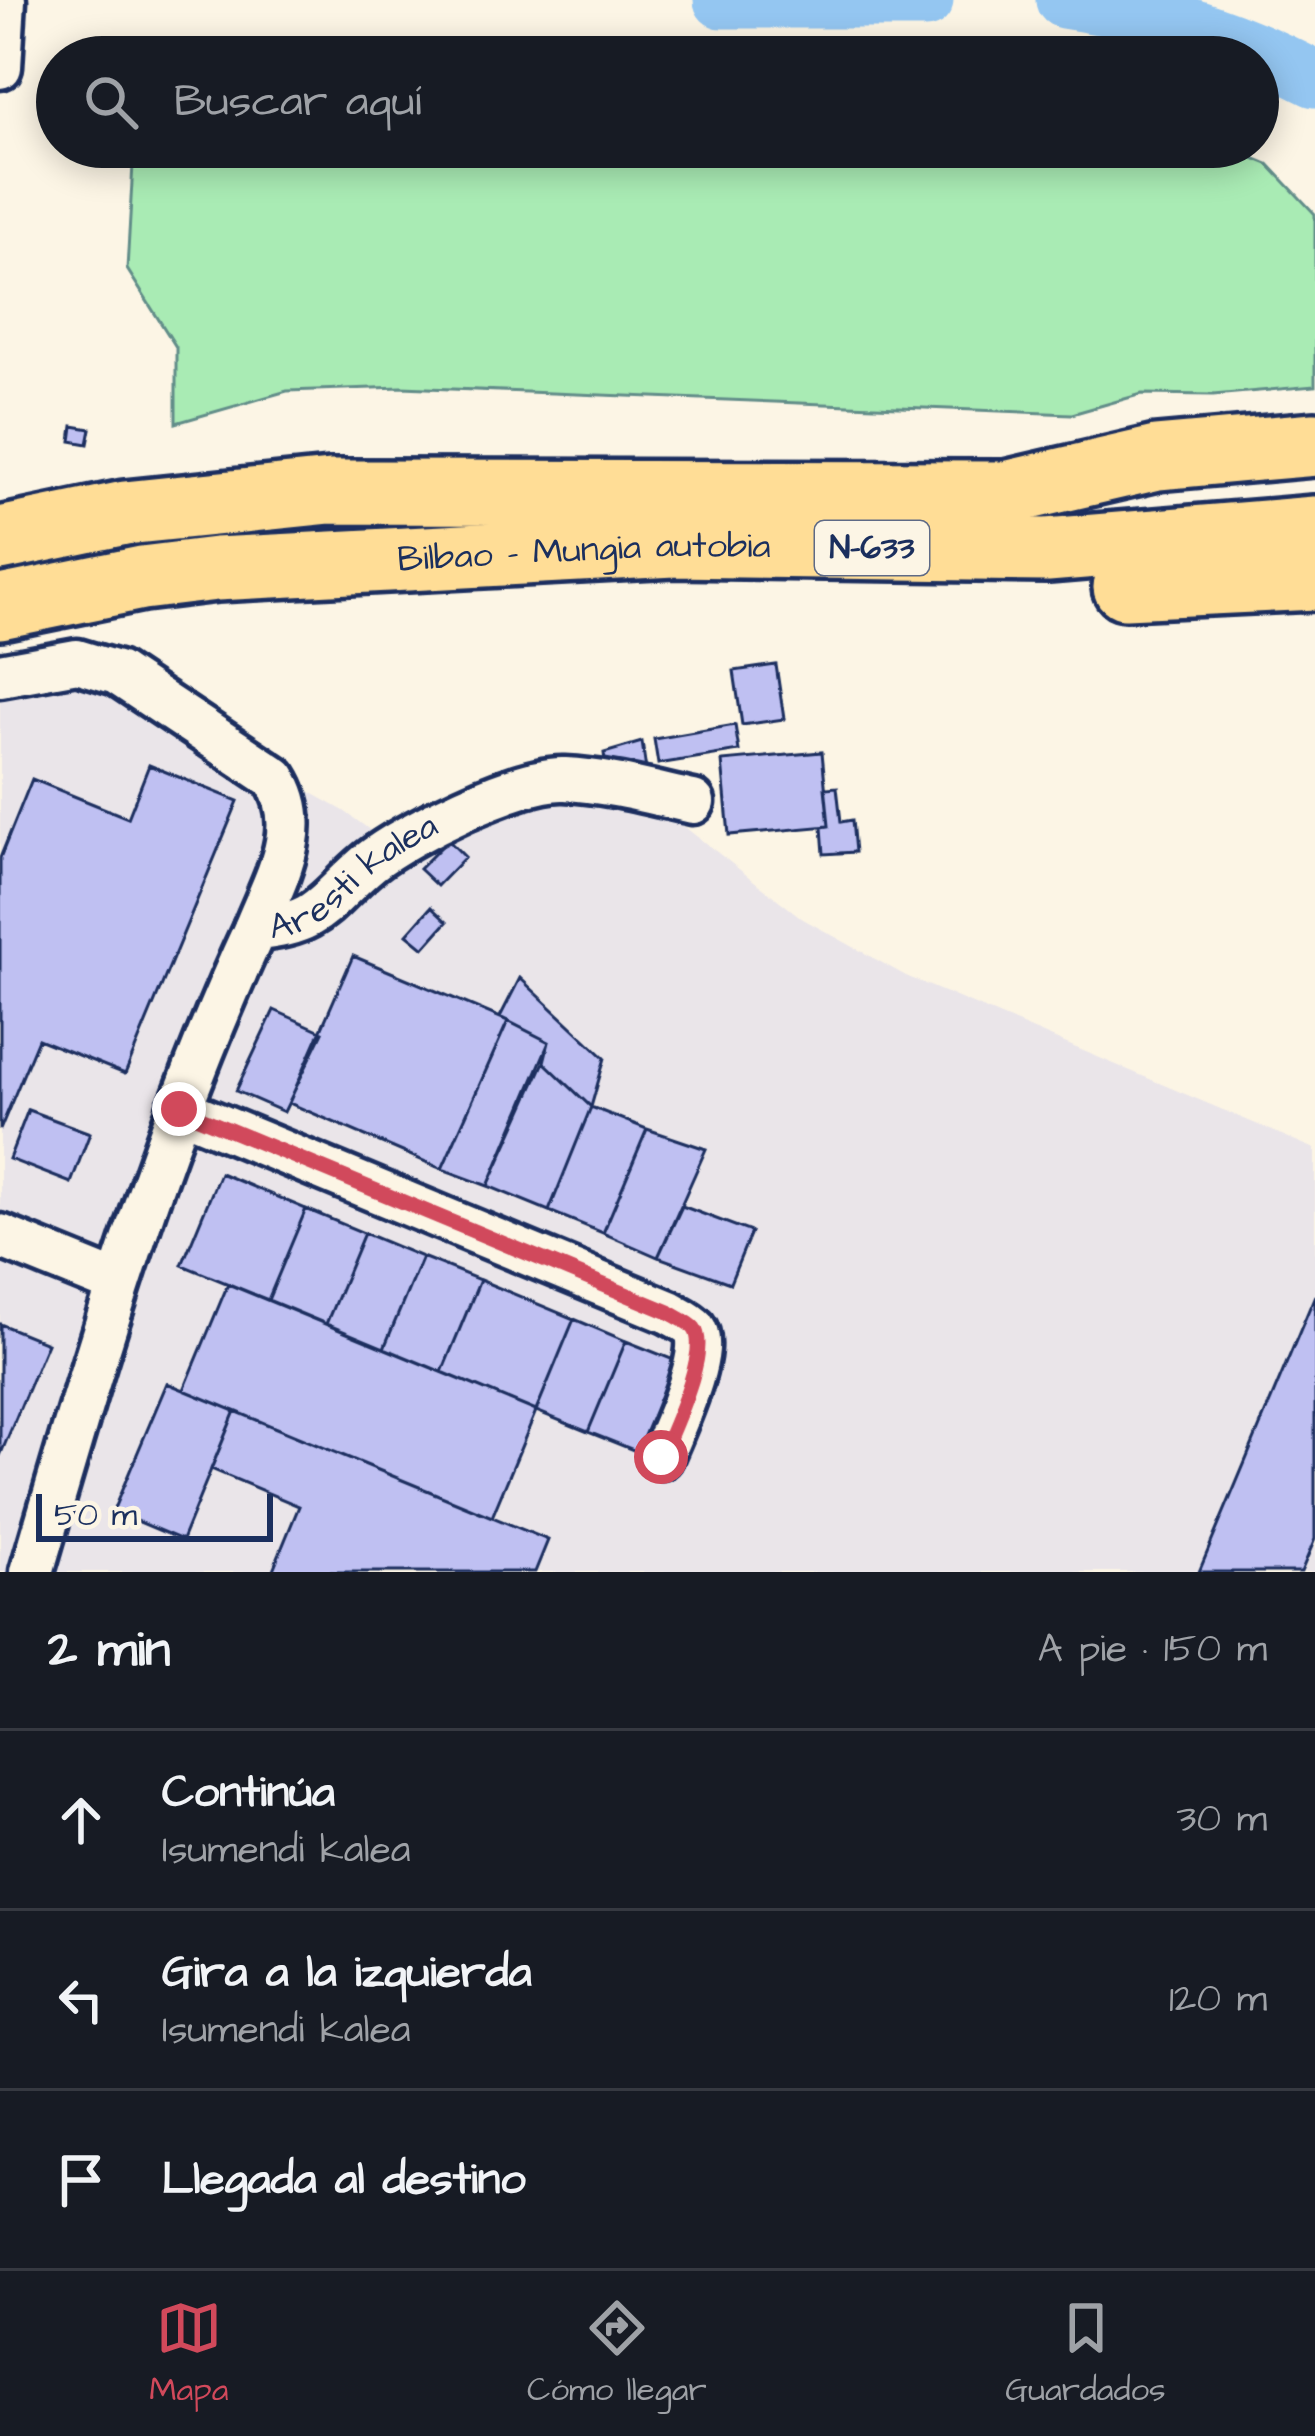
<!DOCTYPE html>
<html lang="es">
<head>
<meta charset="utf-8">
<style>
	body { margin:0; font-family:"Architects Daughter",sans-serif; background:#242831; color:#f1f3f6 }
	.scale { position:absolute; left:36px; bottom:30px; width:237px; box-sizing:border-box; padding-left:12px; border:6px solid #1b2f5e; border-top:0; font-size:33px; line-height:42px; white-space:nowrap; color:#1b2f5e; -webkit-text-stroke:9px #fcf5e5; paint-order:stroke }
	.stop { position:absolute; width:36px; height:36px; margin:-27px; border:9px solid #d1495b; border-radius:50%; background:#fff }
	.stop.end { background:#d1495b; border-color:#fff; box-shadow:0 3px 12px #0008 }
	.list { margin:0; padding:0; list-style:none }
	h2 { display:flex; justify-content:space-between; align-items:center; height:156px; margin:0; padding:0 48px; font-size:51px }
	h2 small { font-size:39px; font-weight:400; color:#9ea1a6 }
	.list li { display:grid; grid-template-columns:78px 1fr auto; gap:36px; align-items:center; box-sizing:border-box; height:180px; padding:0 48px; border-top:3px solid #363941 }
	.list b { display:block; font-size:45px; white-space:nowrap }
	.list p { margin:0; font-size:39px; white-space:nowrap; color:#9ea1a6 }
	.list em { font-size:39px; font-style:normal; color:#9ea1a6 }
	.icon { flex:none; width:66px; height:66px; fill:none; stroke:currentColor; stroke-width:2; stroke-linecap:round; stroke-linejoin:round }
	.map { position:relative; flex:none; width:1315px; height:1572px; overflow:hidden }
	.search { position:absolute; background:#171b24; box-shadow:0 6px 30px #0003; left:36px; right:36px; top:36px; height:132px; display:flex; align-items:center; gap:30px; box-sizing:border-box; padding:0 42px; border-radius:66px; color:#9ea1a6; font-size:45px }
	.sheet { height:696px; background:#171b24 }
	nav { display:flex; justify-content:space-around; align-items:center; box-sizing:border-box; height:168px; border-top:3px solid #363941; background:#171b24; font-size:33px; color:#9ea1a6 }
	nav a { display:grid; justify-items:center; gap:6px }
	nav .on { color:#d1495b }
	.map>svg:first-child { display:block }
</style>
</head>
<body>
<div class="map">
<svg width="1315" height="1572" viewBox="0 0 1315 1572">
	<rect width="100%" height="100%" fill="#fcf5e5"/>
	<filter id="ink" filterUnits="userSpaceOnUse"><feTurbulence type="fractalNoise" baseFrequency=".00833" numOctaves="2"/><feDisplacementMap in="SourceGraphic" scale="24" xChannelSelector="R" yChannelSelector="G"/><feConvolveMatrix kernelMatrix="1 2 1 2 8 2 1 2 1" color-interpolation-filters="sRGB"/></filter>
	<g filter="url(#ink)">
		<path fill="#eae5e9" d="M77,661L344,811L404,855L537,793L664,811L803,919L906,976L1315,1149V1572H0V675Z"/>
		<path fill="#a9ebb4" stroke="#628d89" stroke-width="3" d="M134,147H1227L1268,164L1315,214V386L1213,395L1142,394L1072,414L402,387L287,391L176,423V347L127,269Z"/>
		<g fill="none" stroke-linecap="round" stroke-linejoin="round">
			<path stroke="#94c6f1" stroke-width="57" d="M722,0H925
				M1064,0C1166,16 1223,31 1315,79"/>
		</g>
		<path fill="#bfc0f2" stroke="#1b2f5e" stroke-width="3" d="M73,426L91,429L88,444L71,441Z
			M776,665L784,719L742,725L734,671Z
			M735,725L739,751L658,764L654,739Z
			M642,742L647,777L606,770L604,753Z
			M822,752L829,826L729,835L722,761Z
			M149,765L238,801L125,1074L38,1039L0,1130V858L32,779L128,818Z
			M837,787L841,822L852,820L855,852L824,854L822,827L829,826L825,788Z
			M448,840L465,857L437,886L419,869Z
			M431,907L447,922L424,948L407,934Z
			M353,956L508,1021L442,1169L289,1103Z
			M520,978L605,1058L591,1107L544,1062L549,1042L500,1017Z
			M274,1010L323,1032L284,1112L236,1091Z
			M508,1021L549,1042L488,1186L442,1169Z
			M544,1062L591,1107L549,1211L488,1186Z
			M591,1107L647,1129L603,1233L549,1211Z
			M28,1110L90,1133L71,1183L9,1159Z
			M647,1129L706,1149L658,1257L603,1233Z
			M220,1173L306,1209L268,1300L182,1265Z
			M682,1206L751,1232L730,1283L658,1257Z
			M306,1209L364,1233L326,1324L268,1300Z
			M364,1233L422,1257L384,1348L326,1324Z
			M422,1257L480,1280L442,1372L384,1348Z
			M480,1280L574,1319L536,1411L442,1372Z
			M228,1284L536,1411L492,1517L184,1390Z
			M1315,1295V1539L1301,1572H1199Z
			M574,1319L626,1341L588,1432L536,1411Z
			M0,1324L47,1343L0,1456Z
			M626,1341L679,1362L641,1453L588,1432Z
			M167,1383L235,1411L182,1540L113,1511Z
			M235,1411L548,1540L535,1572H272L299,1506L211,1469Z"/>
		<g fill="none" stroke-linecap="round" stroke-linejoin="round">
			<g stroke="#1b2f5e" stroke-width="51">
				<g id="minor">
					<path d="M0,67L4,0"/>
					<path d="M0,675L77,661L117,673L275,778C307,828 275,879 255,929"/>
					<path d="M179,1109L669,1312C676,1316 689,1322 694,1328C711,1350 671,1432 661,1457"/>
					<path d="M0,1236L116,1283"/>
					<path id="s1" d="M32,1572C96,1353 159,1136 255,929C322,924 324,900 370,862C406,833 519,777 565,779C608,781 651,793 693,802"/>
				</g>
			</g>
			<g stroke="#1b2f5e" stroke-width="72">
				<g id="highway">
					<path d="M0,539L125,513L330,492L1006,493L1157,458L1315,444"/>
					<path d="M1125,587L1315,578"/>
					<path id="s2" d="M0,607L142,578L216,569L674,545L1047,550L1315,528"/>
				</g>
			</g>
			<use href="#minor" stroke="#fcf5e5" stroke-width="42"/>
			<use href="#highway" stroke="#ffdd96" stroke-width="63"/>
		</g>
	</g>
	<g fill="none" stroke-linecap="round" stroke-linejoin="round" filter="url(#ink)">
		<path stroke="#d1495b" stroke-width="15" d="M179,1109L669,1312C676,1317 689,1322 694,1328C711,1350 671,1432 661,1457"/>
	</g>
	<g text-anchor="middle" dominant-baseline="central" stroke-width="10" stroke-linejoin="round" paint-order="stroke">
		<rect fill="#fcf5e5" stroke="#5e6a86" stroke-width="3" x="815" y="521" width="114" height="54" rx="9"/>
		<g font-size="33" font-weight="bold" fill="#1b2f5e">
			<text x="872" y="548">N-633</text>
		</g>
		<g font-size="36" fill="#1b2f5e" stroke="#fcf5e5">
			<text stroke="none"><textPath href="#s2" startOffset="588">Bilbao - Mungia autobia</textPath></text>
			<text stroke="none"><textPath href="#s1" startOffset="795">Aresti kalea</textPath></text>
		</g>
	</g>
</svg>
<div class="scale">50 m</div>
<div class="stop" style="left:661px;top:1457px"></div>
<div class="stop end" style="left:179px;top:1109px"></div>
<div class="search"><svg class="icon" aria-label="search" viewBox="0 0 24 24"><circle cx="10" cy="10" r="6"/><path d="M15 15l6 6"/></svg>Buscar aquí</div>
</div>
<section class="sheet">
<h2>2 min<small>A pie · 150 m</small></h2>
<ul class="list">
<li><svg class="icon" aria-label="ahead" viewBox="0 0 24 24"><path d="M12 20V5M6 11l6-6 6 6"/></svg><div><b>Continúa</b><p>Isumendi kalea</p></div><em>30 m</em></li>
<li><svg class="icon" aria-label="left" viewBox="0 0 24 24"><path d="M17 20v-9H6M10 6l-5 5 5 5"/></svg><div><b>Gira a la izquierda</b><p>Isumendi kalea</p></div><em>120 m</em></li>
<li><svg class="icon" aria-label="arrive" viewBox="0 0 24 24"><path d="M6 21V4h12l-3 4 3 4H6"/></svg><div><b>Llegada al destino</b></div></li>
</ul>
</section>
<nav>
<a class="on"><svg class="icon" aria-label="map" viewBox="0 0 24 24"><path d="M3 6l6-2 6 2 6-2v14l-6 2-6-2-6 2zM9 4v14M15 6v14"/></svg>Mapa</a>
<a><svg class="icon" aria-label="directions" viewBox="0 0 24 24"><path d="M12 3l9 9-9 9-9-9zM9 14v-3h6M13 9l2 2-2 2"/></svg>Cómo llegar</a>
<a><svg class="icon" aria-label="saved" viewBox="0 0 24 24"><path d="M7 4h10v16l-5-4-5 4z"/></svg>Guardados</a>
</nav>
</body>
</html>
